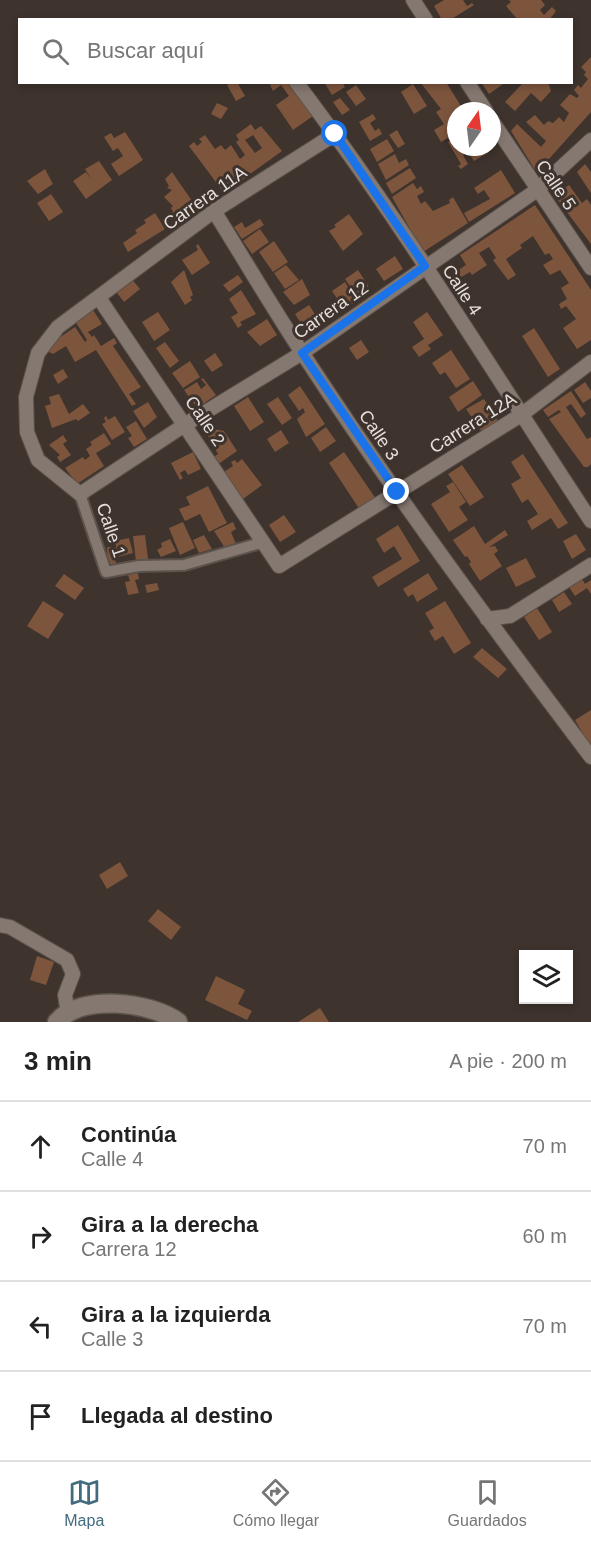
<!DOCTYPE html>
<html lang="es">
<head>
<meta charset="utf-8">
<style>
	body { margin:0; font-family:Arial,sans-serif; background:#f2f2f2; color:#222 }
	.controls { position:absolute; right:18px; bottom:18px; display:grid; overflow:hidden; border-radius:0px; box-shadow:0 3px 9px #0003 }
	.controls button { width:54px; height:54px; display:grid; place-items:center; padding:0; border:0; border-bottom:2px solid #e0e0e0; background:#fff; color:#222; font:30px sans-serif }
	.compass { position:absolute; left:447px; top:102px; width:54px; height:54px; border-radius:50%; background:#fff; box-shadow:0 3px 9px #0003; rotate:14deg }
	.stop { position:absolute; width:18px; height:18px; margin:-14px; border:4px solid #1a73e8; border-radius:50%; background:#fff }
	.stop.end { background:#1a73e8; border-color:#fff; box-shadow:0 2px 6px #0008 }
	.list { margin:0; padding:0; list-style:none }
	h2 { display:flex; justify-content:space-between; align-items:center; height:78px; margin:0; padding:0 24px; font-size:26px }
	h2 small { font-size:20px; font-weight:400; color:#767676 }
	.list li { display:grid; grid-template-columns:39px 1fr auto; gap:18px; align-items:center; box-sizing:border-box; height:90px; padding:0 24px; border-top:2px solid #e0e0e0 }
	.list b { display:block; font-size:22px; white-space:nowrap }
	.list p { margin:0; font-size:20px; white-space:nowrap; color:#767676 }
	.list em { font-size:20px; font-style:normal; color:#767676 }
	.icon { flex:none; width:33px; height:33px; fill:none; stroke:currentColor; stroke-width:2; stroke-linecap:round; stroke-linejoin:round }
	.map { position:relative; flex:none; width:591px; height:1022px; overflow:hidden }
	.search { position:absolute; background:#fff; box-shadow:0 3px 9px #0003; left:18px; right:18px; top:18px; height:66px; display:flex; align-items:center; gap:15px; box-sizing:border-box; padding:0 21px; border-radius:0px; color:#767676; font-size:22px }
	.sheet { height:438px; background:#fff }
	nav { display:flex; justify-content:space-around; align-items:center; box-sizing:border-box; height:84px; border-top:2px solid #e0e0e0; background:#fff; font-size:16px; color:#767676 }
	nav a { display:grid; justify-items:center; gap:3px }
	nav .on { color:#426b7f }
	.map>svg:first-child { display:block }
</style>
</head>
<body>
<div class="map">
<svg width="591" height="1022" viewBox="0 0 591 1022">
	<rect width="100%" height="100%" fill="#3e332d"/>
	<path fill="#7d553d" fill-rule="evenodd" d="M444,0H463L467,6L472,3L474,5L450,20H442L434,6Z
		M509,0H541L545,5L540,10L544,15L552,7L556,11L549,20H518L506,6L511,2Z
		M591,57V112L540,169L535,170L511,131L517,124L541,147L546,141L526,122L535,115L544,125L548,121L553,123L559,117L564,122L569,113L560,105L570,94L577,98L579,96L574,90L578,85L581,88L588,79L584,75L586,72L581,67Z
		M233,82H237L245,96L236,101L227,85Z
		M274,82H289L313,116L293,130L276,105L289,96L281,85L273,91L270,85Z
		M324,82H342L345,87L332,95Z
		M420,82H446L464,111H456V147H486L489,152L474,161L468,152L463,155L468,164L461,169L458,166L461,164L448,142L456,138L454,134L441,142L434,130L444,124L436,112L441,109Z
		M481,82H506L489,94Z
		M520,82H548L551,91L541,102L531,93L515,111L505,102L522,84Z
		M413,84L427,106L414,114L401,92Z
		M356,85L366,99L356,106L346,92Z
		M340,98L350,110L342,115L333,102Z
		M217,103L228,108L221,119L211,114Z
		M373,114L376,119L370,123L375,131L379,128L382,134L370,141L359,122Z
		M251,124L255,130L261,126L282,151L224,193L189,146L194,142L197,146L202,142L199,139L205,135L215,149L221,145L225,150L231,145L240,159L245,155L236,142L239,140L236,135ZM253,135L262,148L255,153L245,140Z
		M397,130L405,144L398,148L389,135Z
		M125,132L143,160L119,176L111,164L123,156L118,148L113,151L104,137L111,133L114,138Z
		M387,139L394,151L377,162L370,149Z
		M395,154L399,163L406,159L409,165L386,180L378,164Z
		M99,161L112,180L86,199L73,181L86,172L92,180L85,169Z
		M585,164L591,172V193L577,172Z
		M410,168L416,178L392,194L386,183Z
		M45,169L53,184L38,194L27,181Z
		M501,170L515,193L469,222L464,213L490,199L484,190L478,194L474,188Z
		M172,172L192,201L187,204L192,212L175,222L170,214L173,212L171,208L173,206L164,197L172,190L167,188L169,186L165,179Z
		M413,183L417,189L421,186L424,192L417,196L421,204L425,201L433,211L450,203L449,200L453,197L468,223L423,252L392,197Z
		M569,185L582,203L587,199L591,205V244L554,195Z
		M51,194L63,212L49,221L37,203Z
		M535,205L591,290V340L577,349L563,328L576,319L566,306L561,309L559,304L567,299L561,288L569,283L560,270L550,275L543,265L553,259L549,253L545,255L533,236L520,245L522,248L506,259L516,275L508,280L493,260L496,258L489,247L479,253L487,265L472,275L470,272L461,277L457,271L466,265L460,255Z
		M155,213L165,229L128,252L123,243L137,233L135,230L146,223L144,220Z
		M349,214L363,234L343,251L329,231L336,227L334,225Z
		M260,219L264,225L242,239L234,227L242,222L245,228Z
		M260,229L269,242L252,254L243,241Z
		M274,241L288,262L273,272L259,252Z
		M198,244L210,263L192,275L182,260L198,250L196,246Z
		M395,256L403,269L384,281L376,269Z
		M286,265L299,280L285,289L274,273Z
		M184,270L193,295L190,297L192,300L185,305L171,282Z
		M358,270L371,290L358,298L345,279Z
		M238,275L243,282L229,292L223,285Z
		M130,277L140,289L124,302L114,289Z
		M302,279L310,295L294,305L283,292Z
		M345,282L357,301L344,309L332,291Z
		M241,290L256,314L240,322L242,325L238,328L231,317L238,313L229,299Z
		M309,305L321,323L307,333L295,314Z
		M93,310L102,324L88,332L92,337L94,335L101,346L114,338L117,343L113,346L141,387L129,394L136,404L132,406L96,350L75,362L66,346L53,354L43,349L75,327L85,342L87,340L75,321Z
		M158,312L170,330L154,341L142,322Z
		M427,312L443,335L428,345L431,349L419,357L412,347L424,339L413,322Z
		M267,319L277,335L260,346L247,332Z
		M534,328L560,369L548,377L522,336Z
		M361,340L369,352L357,360L349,348Z
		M165,342L179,361L170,368L156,348Z
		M451,350L470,379L456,388L445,372L440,375L432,363Z
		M215,353L223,365L212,372L204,361Z
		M190,361L200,377L183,388L172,373Z
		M63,369L68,377L58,384L53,375Z
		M203,378L216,395L197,408L184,390L197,382L201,389L206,385L201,379Z
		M473,381L482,395L458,412L449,397Z
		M585,382L591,391V398L583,403L574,390Z
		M300,386L325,424L306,437L297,419L305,412L303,408L299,411L288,395Z
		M571,391L586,414L581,418L571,404L566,407L587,439L591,437V464L588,467H584L549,419L561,412L559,410L548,417L543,410Z
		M59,394L69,414L83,404L90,413L78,421L76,419L52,428L45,406L51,404L49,397Z
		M248,397L264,422L250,431L234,406Z
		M278,397L292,418L282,425L267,404Z
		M484,399L498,421L482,432L466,409Z
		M148,402L157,417L144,428L133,411Z
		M106,416L108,420L115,416L125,432L112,440L102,424L106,422L104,418Z
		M136,421L147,439L134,447L128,438L132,436L126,427Z
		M203,427L224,431L237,451L217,465L212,458L218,454Z
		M326,427L336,441L320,452L311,438Z
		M281,430L289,443L275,452L267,439Z
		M104,433L111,444L96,453L104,466L77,484L65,468L83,457L85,460L90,456L86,449L92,445L90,442Z
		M63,435L67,441L63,444L71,455L60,462L57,457L60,455L49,445Z
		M193,452L201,469L188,475L185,470L180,473L183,478L180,480L171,463Z
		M344,452L376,499L360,510L329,463Z
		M523,454L568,523L558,529L551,518L532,530L527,521L538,514L528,499L522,503L511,484L521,478L511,462Z
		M242,459L262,485L243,499L224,472L233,466L231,462L235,460L237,463Z
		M462,465L484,497L470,506L448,474Z
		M453,482L466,502L459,507L468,520L449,532L431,504L450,492L446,486Z
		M208,486L227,523L209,532L200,514L185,521L179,509L190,505L186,497Z
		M284,515L296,532L280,542L269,525Z
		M183,522L195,548L180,555L169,528Z
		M233,522L236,529L231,532L236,544L225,548L214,531Z
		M398,525L420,561L378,587L372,577L402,559L394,546L384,553L376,539Z
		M474,526L485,544L505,530L508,535L489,547L495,546L498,551L494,554L502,566L480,581L469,564L471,562L467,556L465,557L453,540Z
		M576,534L586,550L572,559L563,541Z
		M145,535L148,559L136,561L133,536Z
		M204,535L212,549L199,553L193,540Z
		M129,538L133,553L118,557L115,541Z
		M170,539L176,551L161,557L157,550L162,547L161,543Z
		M107,547H115L116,565H108Z
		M526,558L536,577L516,587L506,568Z
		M138,573L139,579L135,580L139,593L128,595L125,582L130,581L128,575Z
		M428,573L438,589L417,602L413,594L408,597L403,589Z
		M64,574L84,588L75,600L55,586Z
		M582,579L585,584L591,580V594L587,588L575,596L569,587Z
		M157,583L159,590L147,593L145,585Z
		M564,592L572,604L559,612L552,600Z
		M43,601L64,614L48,639L27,626Z
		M445,601L471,643L454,654L443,636L435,641L429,631L434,628L425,613Z
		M537,608L552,632L539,640L524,617Z
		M482,648L507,669L498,678L473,657Z
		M591,710V743L589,744L575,720Z
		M120,862L128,876L107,889L99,875Z
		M158,909L181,927L171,940L148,921Z
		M37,956L54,962L46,985L30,980Z
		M216,976L245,990L238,1004L252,1011L247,1020L205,1000Z
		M320,1008L329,1022H298Z"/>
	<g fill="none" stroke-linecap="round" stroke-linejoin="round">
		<g stroke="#5b524c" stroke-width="14">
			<path id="pedestrian" d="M80,494L106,572L139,566L184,565L264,542"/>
		</g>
		<g stroke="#5b524c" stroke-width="16">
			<path id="minor" d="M413,0L426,20
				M296,82C403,223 494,374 591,521
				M467,82L486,111
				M492,121L591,268
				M335,134L214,211L58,327L38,353L26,397L27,432L38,460L80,494L186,424L302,353L537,190L591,140
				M214,211C244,259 272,307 303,354C393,492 491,625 591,757
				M99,298L279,566L521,415L591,362
				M487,619L510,616L591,565
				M0,925L10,927L67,960L73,974L65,995L68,1014"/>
		</g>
		<g stroke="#5b524c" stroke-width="21">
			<path id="tertiary" d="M57,1022C81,993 151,1002 178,1022"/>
		</g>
		<use href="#pedestrian" stroke="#857871" stroke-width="10"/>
		<use href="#minor" stroke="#857871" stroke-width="14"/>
		<use href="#tertiary" stroke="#857871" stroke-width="18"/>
	</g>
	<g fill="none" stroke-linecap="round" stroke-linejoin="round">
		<path stroke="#1a73e8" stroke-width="8" d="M335,134L425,266L302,353L397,492"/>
	</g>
	<g text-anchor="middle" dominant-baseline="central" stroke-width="6" stroke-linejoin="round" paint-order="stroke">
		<g font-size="18" fill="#e5deda" stroke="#3e332d">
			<text transform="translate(556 185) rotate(56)">Calle 5</text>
			<text transform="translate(205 198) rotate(-35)">Carrera 11A</text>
			<text transform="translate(462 290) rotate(57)">Calle 4</text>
			<text transform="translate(331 310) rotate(-35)">Carrera 12</text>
			<text transform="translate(205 421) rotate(56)">Calle 2</text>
			<text transform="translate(473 423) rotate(-32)">Carrera 12A</text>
			<text transform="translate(379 435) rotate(56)">Calle 3</text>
			<text transform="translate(111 530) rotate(71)">Calle 1</text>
		</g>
	</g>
</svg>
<div class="controls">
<button><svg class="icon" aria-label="layers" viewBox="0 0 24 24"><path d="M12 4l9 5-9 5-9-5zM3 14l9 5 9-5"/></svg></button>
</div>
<svg class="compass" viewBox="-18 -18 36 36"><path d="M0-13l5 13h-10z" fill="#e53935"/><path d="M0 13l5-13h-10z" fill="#767676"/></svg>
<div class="stop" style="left:335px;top:134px"></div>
<div class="stop end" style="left:397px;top:492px"></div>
<div class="search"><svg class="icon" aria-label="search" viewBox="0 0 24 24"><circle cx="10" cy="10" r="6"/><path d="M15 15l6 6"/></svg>Buscar aquí</div>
</div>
<section class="sheet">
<h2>3 min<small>A pie · 200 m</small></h2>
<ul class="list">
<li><svg class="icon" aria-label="ahead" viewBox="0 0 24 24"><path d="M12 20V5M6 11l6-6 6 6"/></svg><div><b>Continúa</b><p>Calle 4</p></div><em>70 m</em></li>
<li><svg class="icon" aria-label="right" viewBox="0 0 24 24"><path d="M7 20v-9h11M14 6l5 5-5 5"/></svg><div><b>Gira a la derecha</b><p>Carrera 12</p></div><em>60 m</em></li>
<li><svg class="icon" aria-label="left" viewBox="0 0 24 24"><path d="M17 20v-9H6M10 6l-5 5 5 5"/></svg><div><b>Gira a la izquierda</b><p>Calle 3</p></div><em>70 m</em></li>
<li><svg class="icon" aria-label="arrive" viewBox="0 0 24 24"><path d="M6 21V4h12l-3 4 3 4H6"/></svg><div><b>Llegada al destino</b></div></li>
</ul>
</section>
<nav>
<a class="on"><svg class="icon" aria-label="map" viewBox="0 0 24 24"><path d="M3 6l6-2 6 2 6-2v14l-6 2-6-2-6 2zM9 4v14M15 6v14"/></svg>Mapa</a>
<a><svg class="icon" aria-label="directions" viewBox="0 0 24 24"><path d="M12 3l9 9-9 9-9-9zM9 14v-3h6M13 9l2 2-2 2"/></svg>Cómo llegar</a>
<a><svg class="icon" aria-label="saved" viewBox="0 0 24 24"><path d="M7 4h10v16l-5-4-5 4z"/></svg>Guardados</a>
</nav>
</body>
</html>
